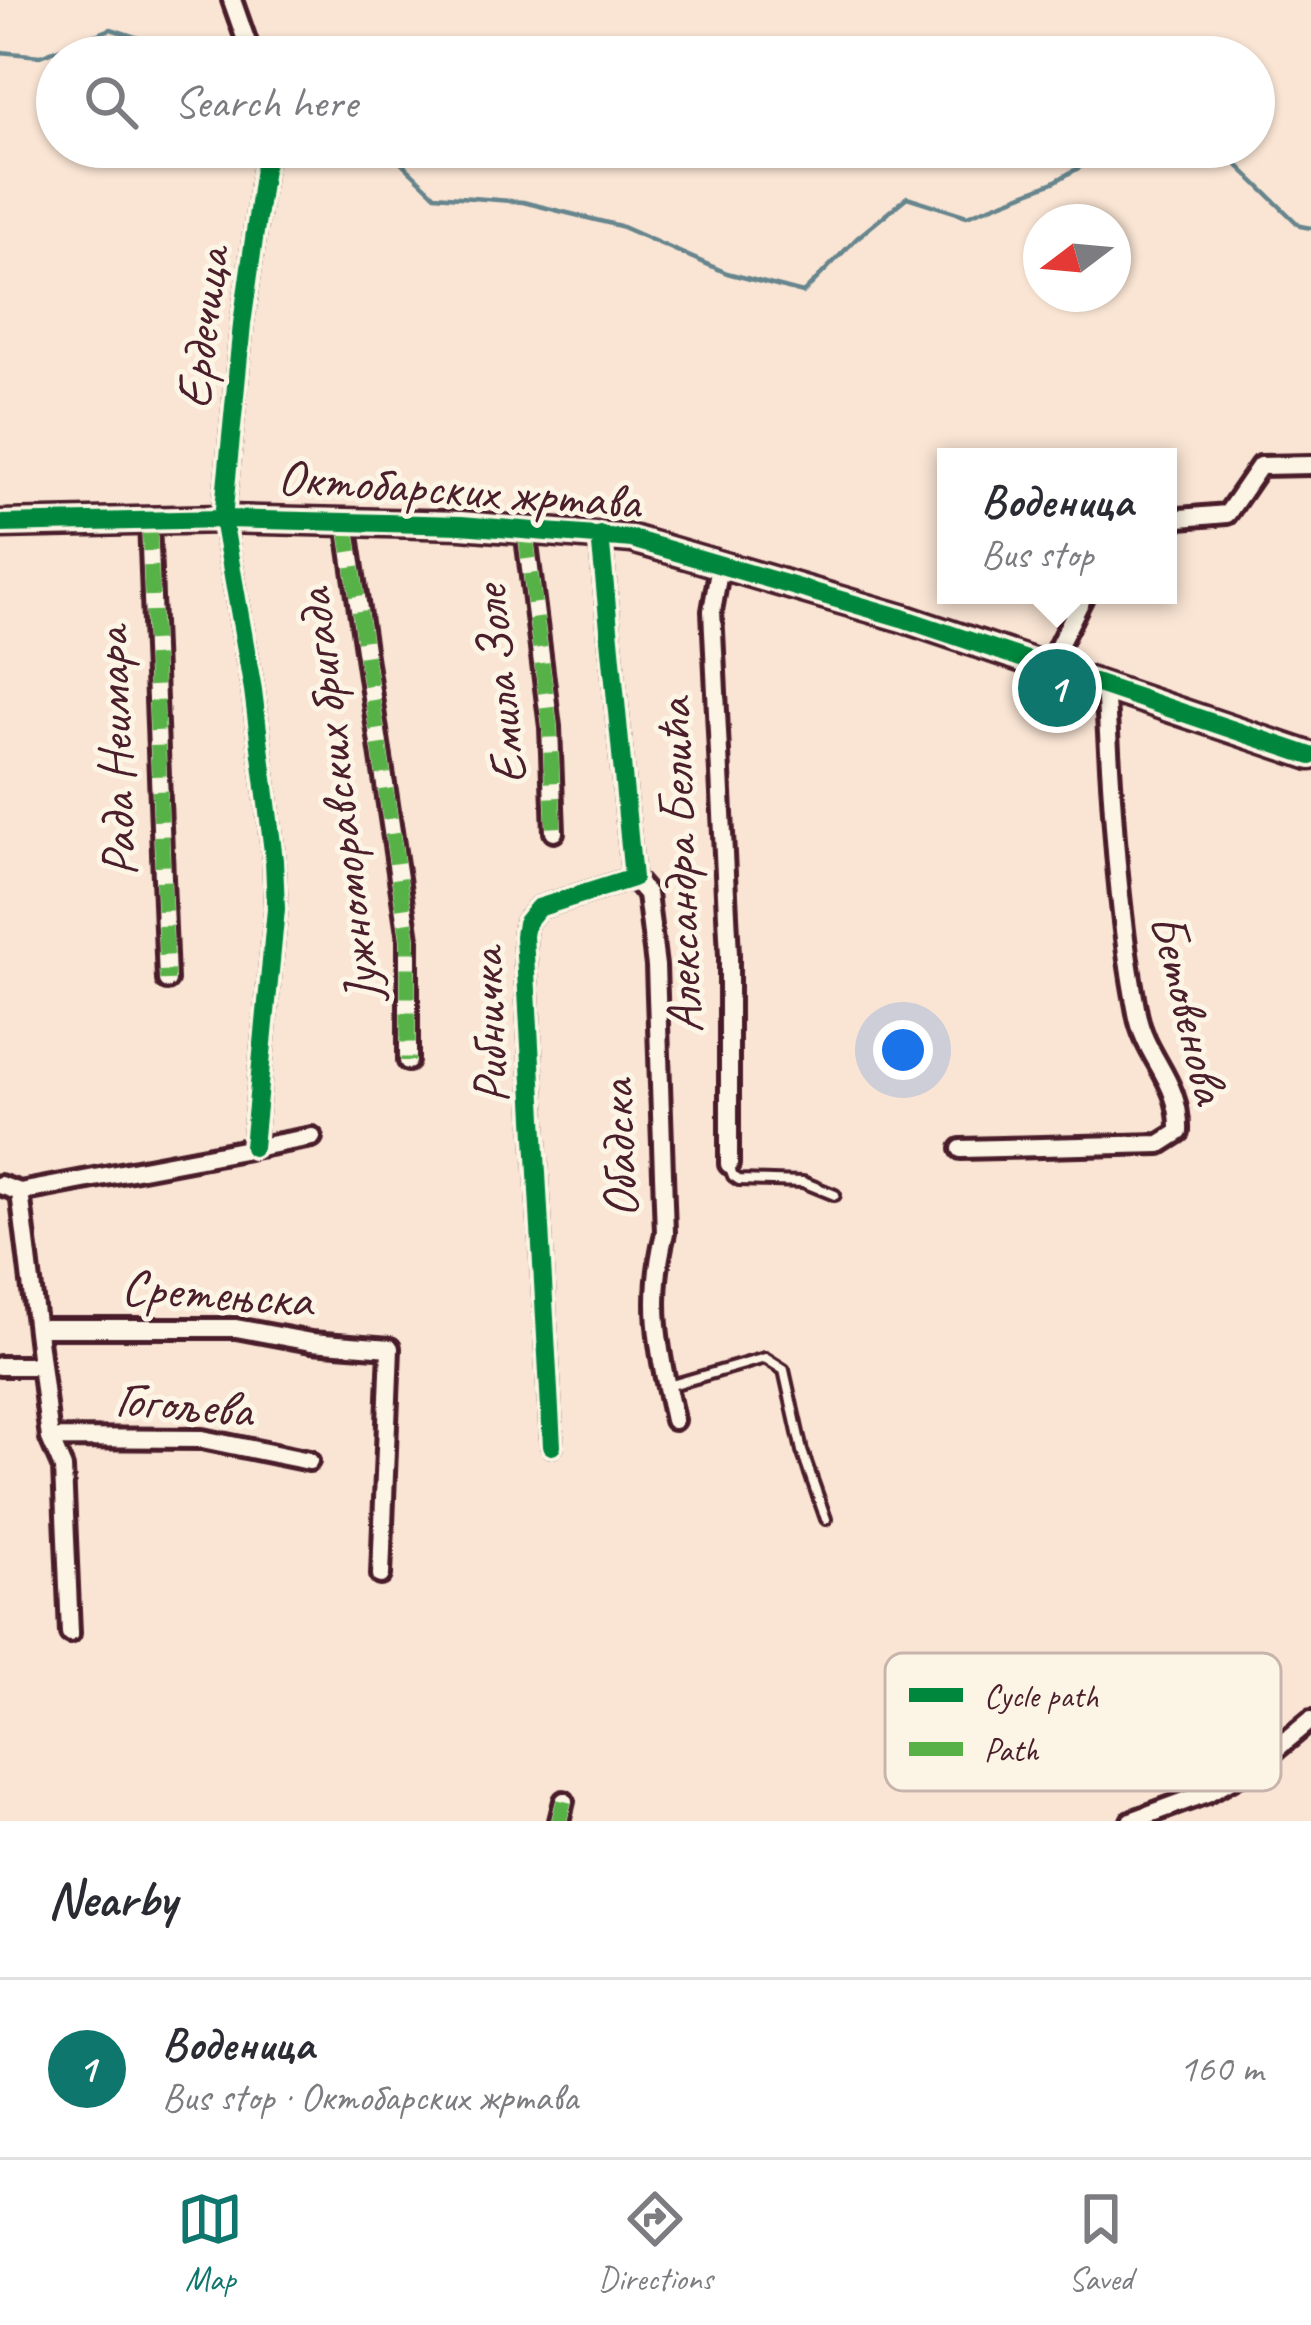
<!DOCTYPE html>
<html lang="en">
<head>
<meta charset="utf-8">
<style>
	body { margin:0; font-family:Caveat,sans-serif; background:#f2f2f3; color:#2b2b33 }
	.compass { position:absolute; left:1023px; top:204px; width:108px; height:108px; border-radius:50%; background:#fff; box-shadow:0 3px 9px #0004; rotate:254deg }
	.you { position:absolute; left:903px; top:1050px; width:42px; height:42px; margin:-30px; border:9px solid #fff; border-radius:50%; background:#1a73e8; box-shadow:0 0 0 18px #1a73e833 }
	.badge { display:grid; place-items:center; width:78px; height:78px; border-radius:50%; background:#0f766e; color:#fff; font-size:39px; font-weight:700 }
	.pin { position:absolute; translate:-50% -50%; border:6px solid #fff; box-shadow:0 3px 12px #0006 }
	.popup { position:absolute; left:937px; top:448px; width:240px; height:156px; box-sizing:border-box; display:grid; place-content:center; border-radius:0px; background:#fff; filter:drop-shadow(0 3px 9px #0005); font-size:39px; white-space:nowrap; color:#7c7c81 }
	.popup b { font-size:45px; color:#2b2b33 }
	.popup::after { content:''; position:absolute; left:50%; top:100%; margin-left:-24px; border:24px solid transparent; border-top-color:#fff }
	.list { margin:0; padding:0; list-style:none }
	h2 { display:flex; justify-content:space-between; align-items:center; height:156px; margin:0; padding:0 48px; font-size:51px }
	h2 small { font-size:39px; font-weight:400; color:#7c7c81 }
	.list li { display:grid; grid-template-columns:78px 1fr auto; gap:36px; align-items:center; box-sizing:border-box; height:180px; padding:0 48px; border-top:3px solid #e1e1e2 }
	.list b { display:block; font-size:45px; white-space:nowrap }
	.list p { margin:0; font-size:39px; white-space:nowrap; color:#7c7c81 }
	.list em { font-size:39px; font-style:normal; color:#7c7c81 }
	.icon { flex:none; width:66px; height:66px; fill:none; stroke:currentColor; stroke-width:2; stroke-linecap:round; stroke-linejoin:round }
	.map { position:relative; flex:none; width:1311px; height:1821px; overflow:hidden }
	.search { position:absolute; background:#fff; box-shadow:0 3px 9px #0004; left:36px; right:36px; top:36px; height:132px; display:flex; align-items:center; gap:30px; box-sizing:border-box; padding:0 42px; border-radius:66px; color:#7c7c81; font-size:45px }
	.sheet { height:336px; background:#fff }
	nav { display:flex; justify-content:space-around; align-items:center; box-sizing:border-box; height:168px; border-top:3px solid #e1e1e2; background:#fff; font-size:33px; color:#7c7c81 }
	nav a { display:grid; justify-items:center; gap:6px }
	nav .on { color:#0f766e }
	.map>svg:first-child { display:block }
</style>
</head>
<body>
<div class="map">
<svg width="1311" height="1821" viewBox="0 0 1311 1821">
	<rect width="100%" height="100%" fill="#fae5d4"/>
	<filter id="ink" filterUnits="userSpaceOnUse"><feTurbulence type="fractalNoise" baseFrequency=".00833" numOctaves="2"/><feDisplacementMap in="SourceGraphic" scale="24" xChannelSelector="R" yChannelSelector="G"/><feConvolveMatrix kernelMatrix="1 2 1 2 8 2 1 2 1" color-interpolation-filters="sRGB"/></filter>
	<g filter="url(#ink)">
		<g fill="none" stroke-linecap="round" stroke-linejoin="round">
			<path stroke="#66858d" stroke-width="4.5" d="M0,52L40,56L111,29L196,57H248
				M259,57H301
				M385,147L435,195L523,202L620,226L727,273L803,293L857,238L907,197L967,216L1054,182L1115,147
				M1219,147L1300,226L1311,228"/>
			<g stroke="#4a1f2b" stroke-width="16">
				<path id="lane" d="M729,1165L733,1176L739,1180L803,1182L835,1195
					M668,1386L765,1358L784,1370L802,1451L826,1519"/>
			</g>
			<g stroke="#4a1f2b" stroke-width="26">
				<path id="street" d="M232,0L252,57
					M1168,519L1227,514L1260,466L1311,465
					M149,521L167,980
					M346,522L408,939V1061
					M525,529L550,727L554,832
					M720,566L712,611L729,955V1164
					M1048,667L1084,595
					M633,878L647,894L656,966L665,1233C647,1304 659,1350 674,1420
					M253,1147L276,909L274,860L253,690L223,519L242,324L267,147
					M961,1149L1160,1144L1179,1132C1181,1080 1145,1059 1137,1013C1116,905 1112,794 1105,684
					M0,1185L20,1192L312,1137
					M20,1192L50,1438L63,1468L70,1633
					M38,1328H236L311,1342L390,1348L381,1575
					M0,1366H41
					M50,1438L202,1439L309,1461
					M552,1446L524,936L526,923L538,908L633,878L600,535
					M559,1821L564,1801
					M1131,1821L1207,1793L1257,1765L1311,1720"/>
			</g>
			<g stroke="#4a1f2b" stroke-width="33">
				<path id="secondary" d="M0,524L223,519L346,522L461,525L632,539L902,618L1311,756"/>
			</g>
			<use href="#lane" stroke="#fcf5e5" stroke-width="8"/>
			<use href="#street" stroke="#fcf5e5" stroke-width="16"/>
			<use href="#secondary" stroke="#fcf5e5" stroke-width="24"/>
			<path stroke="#57b146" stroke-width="15" stroke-dasharray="30 15" stroke-linecap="butt" d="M149,521L167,980
				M346,522L408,939V1061
				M525,529L550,727L554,832
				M559,1821L564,1801"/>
			<g stroke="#fcf5e5" stroke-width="26">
				<path id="cycleway" d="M0,524L223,519L346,522L461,525L632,539L902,618L1311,756
					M253,1147L276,909L274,860L253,690L223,519L242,324L267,147
					M552,1446L524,936L526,923L538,908L633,878L600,535"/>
			</g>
			<use href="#cycleway" stroke="#00873e" stroke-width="18"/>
		</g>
	</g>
	<g text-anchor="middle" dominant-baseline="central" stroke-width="10" stroke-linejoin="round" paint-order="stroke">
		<g font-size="51" fill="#4a1f2b" stroke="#fcf5e5">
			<text transform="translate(202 328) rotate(-83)">Ердечица</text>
			<text transform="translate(459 489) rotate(4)">Октобарских жртава</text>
			<text transform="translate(499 685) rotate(-96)">Емила Золе</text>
			<text transform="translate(115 752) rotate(-92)">Рада Неимара</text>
			<text transform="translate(338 796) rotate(-97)">Јужноморавских бригада</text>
			<text transform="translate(679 866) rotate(-92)">Александра Белића</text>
			<text transform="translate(1189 1008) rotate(76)">Бетовенова</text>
			<text transform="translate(488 1026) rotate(-92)">Рибничка</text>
			<text transform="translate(618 1149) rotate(-92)">Обадска</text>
			<text transform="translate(217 1293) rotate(4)">Сретењска</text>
			<text transform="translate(184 1404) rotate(5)">Гогољева</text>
		</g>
	</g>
	<rect x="885" y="1653" width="396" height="138" rx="18" fill="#fcf5e5" stroke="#c7b5ad" stroke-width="3"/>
	<rect x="909" y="1688" width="54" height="14" fill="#00873e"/>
	<rect x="909" y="1742" width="54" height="14" fill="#57b146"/>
	<g font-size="33" fill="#4a1f2b">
		<text x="984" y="1707">Cycle path</text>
		<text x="984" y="1761">Path</text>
	</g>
</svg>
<svg class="compass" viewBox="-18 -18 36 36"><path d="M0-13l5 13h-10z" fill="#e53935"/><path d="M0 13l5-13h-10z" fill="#7c7c81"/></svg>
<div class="you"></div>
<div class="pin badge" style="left:1057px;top:688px">1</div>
<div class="popup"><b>Воденица</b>Bus stop</div>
<div class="search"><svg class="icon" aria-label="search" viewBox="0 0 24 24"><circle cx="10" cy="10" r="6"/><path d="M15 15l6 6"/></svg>Search here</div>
</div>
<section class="sheet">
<h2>Nearby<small></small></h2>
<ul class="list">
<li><span class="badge">1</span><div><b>Воденица</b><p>Bus stop · Октобарских жртава</p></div><em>160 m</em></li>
</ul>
</section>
<nav>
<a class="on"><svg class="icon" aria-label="map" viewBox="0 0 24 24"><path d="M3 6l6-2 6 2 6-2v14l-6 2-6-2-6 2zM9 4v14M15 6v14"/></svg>Map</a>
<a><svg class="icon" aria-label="directions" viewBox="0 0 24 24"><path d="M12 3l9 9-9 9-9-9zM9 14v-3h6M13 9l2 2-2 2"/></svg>Directions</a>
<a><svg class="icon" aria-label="saved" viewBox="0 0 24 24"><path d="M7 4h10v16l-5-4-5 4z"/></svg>Saved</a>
</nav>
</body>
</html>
